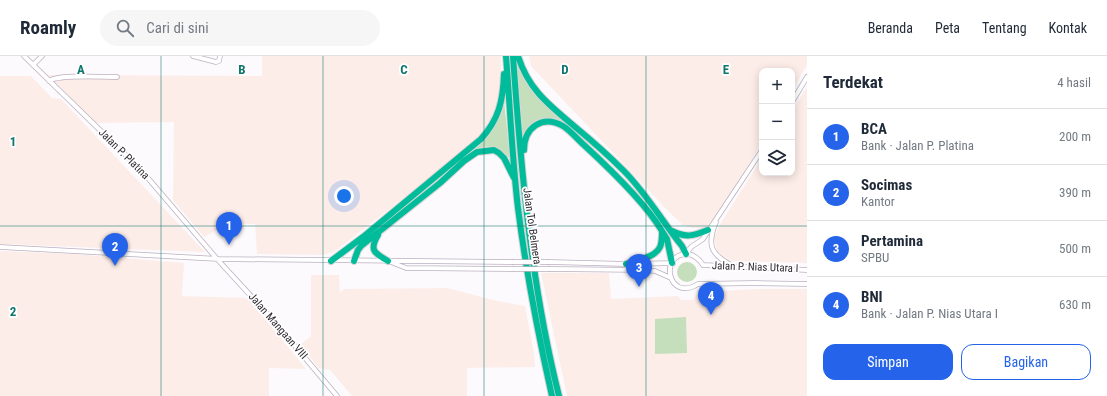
<!DOCTYPE html>
<html lang="id">
<head>
<meta charset="utf-8">
<style>
	body { margin:0; font-family:"Roboto Condensed",sans-serif; background:#f6f6f7; color:#1f2937 }
	.controls { position:absolute; right:12px; top:12px; display:grid; overflow:hidden; border-radius:8px; box-shadow:0 2px 10px #0003 }
	.controls button { width:36px; height:36px; display:grid; place-items:center; padding:0; border:0; border-bottom:1px solid #e0e1e3; background:#fff; color:#1f2937; font:20px sans-serif }
	.you { position:absolute; left:344px; top:140px; width:14px; height:14px; margin:-10px; border:3px solid #fff; border-radius:50%; background:#1a73e8; box-shadow:0 0 0 6px #1a73e833 }
	.badge { display:grid; place-items:center; width:26px; height:26px; border-radius:50%; background:#2563eb; color:#fff; font-size:13px; font-weight:700 }
	.pin { position:absolute; translate:-50% -33px; filter:drop-shadow(0 1px 2px #0008) }
	.pin::after { content:''; position:absolute; top:21px; width:14px; height:12px; background:inherit; clip-path:polygon(0 0,100% 0,50% 100%) }
	.list { margin:0; padding:0; list-style:none }
	h2 { display:flex; justify-content:space-between; align-items:center; height:52px; margin:0; padding:0 16px; font-size:17px }
	h2 small { font-size:13px; font-weight:400; color:#747a83 }
	.list li { display:grid; grid-template-columns:26px 1fr auto; gap:12px; align-items:center; box-sizing:border-box; height:56px; padding:0 16px; border-top:1px solid #e0e1e3 }
	.list b { display:block; font-size:15px; white-space:nowrap }
	.list p { margin:0; font-size:13px; white-space:nowrap; color:#747a83 }
	.list em { font-size:13px; font-style:normal; color:#747a83 }
	.actions { display:flex; gap:8px; padding:12px 16px }
	.actions a { flex:1; padding:9px 0; border:1px solid #2563eb; border-radius:12px; text-align:center; font-size:14px; color:#2563eb }
	.actions .main { background:#2563eb; color:#fff }
	.icon { flex:none; width:22px; height:22px; fill:none; stroke:currentColor; stroke-width:2; stroke-linecap:round; stroke-linejoin:round }
	.map { position:relative; flex:none; width:807px; height:340px; overflow:hidden }
	header { display:flex; align-items:center; gap:24px; box-sizing:border-box; height:56px; padding:0 20px; background:#fff; border-bottom:1px solid #e0e1e3 }
	header strong { font-size:19px }
	nav { display:flex; gap:22px; margin-inline-start:auto; font-size:14px }
	.search { width:280px; height:36px; background:#f6f6f7; display:flex; align-items:center; gap:10px; box-sizing:border-box; padding:0 14px; border-radius:22px; color:#747a83; font-size:15px }
	main { display:flex }
	aside { flex:1; background:#fff }
	.map>svg:first-child { display:block }
</style>
</head>
<body>
<header>
<strong>Roamly</strong>
<div class="search"><svg class="icon" aria-label="search" viewBox="0 0 24 24"><circle cx="10" cy="10" r="6"/><path d="M15 15l6 6"/></svg>Cari di sini</div>
<nav><a>Beranda</a><a>Peta</a><a>Tentang</a><a>Kontak</a></nav>
</header>
<main>
<div class="map">
<svg width="807" height="340" viewBox="0 0 807 340">
	<rect width="100%" height="100%" fill="#fcfafd"/>
	<path fill="#fdede9" d="M262,0H501V32L496,57L476,86L334,196L323,199L257,198L255,168H244V173L217,174L204,181L173,144L174,66L96,67L48,19L262,20Z
		M529,0H807V9L792,35V15H762V86L713,170L704,173L692,172L683,169L669,156L531,10Z
		M0,20H31L52,42L61,43L205,196L0,188Z
		M807,31V207L731,205L721,199L717,194L714,182L719,170L762,102V117H792V55Z
		M0,195L75,198L184,207L182,240L248,242L306,313L269,312V340H0Z
		M541,217H609L611,243L678,240L681,244H692L700,236L757,233H807V340H567Z
		M311,219H339L340,237L344,233L447,232L497,245L525,250L534,297L535,311L467,312V340H352L330,314L318,312L301,288L311,280Z"/>
	<path fill="#c5dfbd" d="M517,7L526,25L538,40L565,69C541,62 535,58 522,82Z
		M504,45L510,100L508,102C503,95 493,90 484,91C480,92 477,93 474,93C490,80 499,65 504,45Z
		M677 216a10 10 0 1 1 20 0a10 10 0 1 1-20 0Z
		M686,261L687,297L655,298V263Z"/>
	<g fill="none" stroke-linecap="round" stroke-linejoin="round">
		<g stroke="#bbb1bf" stroke-width="5.5">
			<path id="minor" d="M24,0L141,114L217,203L274,265L337,340
				M193,0L216,6L219,5L220,0
				M33,9L42,0
				M49,25C59,18 102,21 117,21
				M792,46L807,21
				M716,166C707,188 710,198 731,209
				M0,191L219,203L512,206
				M686,198L691,191L703,183L762,94
				M391,206L406,212L513,213
				M549,206L627,208
				M634,208L672,207
				M550,213L647,214L655,215L671,222
				M807,214L703,209C699,203 695,199 688,198C658,197 668,247 698,228L755,227L807,228"/>
		</g>
		<g stroke="#d6d5d6" stroke-width="8">
			<path id="highway" d="M506,0C510,50 512,101 518,152C526,215 538,278 552,340
				M513,0C521,114 531,229 559,340
				M518,0C528,33 549,49 574,70C591,84 608,99 624,115C646,137 662,165 682,190L686,198
				M524,94C524,72 542,58 563,70C571,75 577,83 584,89C609,112 645,146 662,175C662,180 662,187 660,191C655,202 636,204 626,208
				M662,175L667,183L672,207
				M672,175C686,182 693,180 708,174
				M378,179C369,194 374,197 388,205
				M331,205L363,181L481,83C499,63 503,45 504,18
				M354,205L358,194L361,190L440,127L464,105L477,96L494,94L499,97L504,102L514,122"/>
		</g>
		<use href="#minor" stroke="#fff" stroke-width="4"/>
		<use href="#highway" stroke="#00bc9a" stroke-width="6"/>
		<g stroke="#bbb1bf" stroke-width="5.5" stroke-linecap="butt">
			<path id="minor-bridge" d="M512,206H549
				M513,213H550"/>
		</g>
		<use href="#minor-bridge" stroke="#fff" stroke-width="4"/>
	</g>
	<path fill="none" stroke="#0f766e" stroke-width="1" stroke-opacity="0.55" d="M161,0V340M323,0V340M484,0V340M646,0V340M0,170H807"/>
	<g text-anchor="middle" dominant-baseline="central" stroke-width="3.5" stroke-linejoin="round" paint-order="stroke">
		<g font-size="11" fill="#302b31" stroke="#fff">
			<text transform="translate(124 98) rotate(45)">Jalan P. Platina</text>
			<text transform="translate(532 170) rotate(82)">Jalan Tol Belmera</text>
			<text transform="translate(755 211) rotate(2)">Jalan P. Nias Utara I</text>
			<text transform="translate(278 270) rotate(49)">Jalan Mangaan VIII</text>
		</g>
	</g>
	<g font-size="13" text-anchor="middle" font-weight="bold" fill="#0f766e" stroke="#fff" stroke-width="3.5" stroke-linejoin="round" paint-order="stroke">
		<text x="81" y="18">A</text>
		<text x="242" y="18">B</text>
		<text x="404" y="18">C</text>
		<text x="565" y="18">D</text>
		<text x="726" y="18">E</text>
		<text x="13" y="90">1</text>
		<text x="13" y="260">2</text>
	</g>
</svg>
<div class="controls">
<button>+</button>
<button>−</button>
<button><svg class="icon" aria-label="layers" viewBox="0 0 24 24"><path d="M12 4l9 5-9 5-9-5zM3 14l9 5 9-5"/></svg></button>
</div>
<div class="you"></div>
<div class="pin badge" style="left:229px;top:189px">1</div>
<div class="pin badge" style="left:115px;top:210px">2</div>
<div class="pin badge" style="left:639px;top:231px">3</div>
<div class="pin badge" style="left:711px;top:259px">4</div>
</div>
<aside>
<h2>Terdekat<small>4 hasil</small></h2>
<ul class="list">
<li><span class="badge">1</span><div><b>BCA</b><p>Bank · Jalan P. Platina</p></div><em>200 m</em></li>
<li><span class="badge">2</span><div><b>Socimas</b><p>Kantor</p></div><em>390 m</em></li>
<li><span class="badge">3</span><div><b>Pertamina</b><p>SPBU</p></div><em>500 m</em></li>
<li><span class="badge">4</span><div><b>BNI</b><p>Bank · Jalan P. Nias Utara I</p></div><em>630 m</em></li>
</ul>
<div class="actions"><a class="main">Simpan</a><a>Bagikan</a></div>
</aside>
</main>
</body>
</html>
